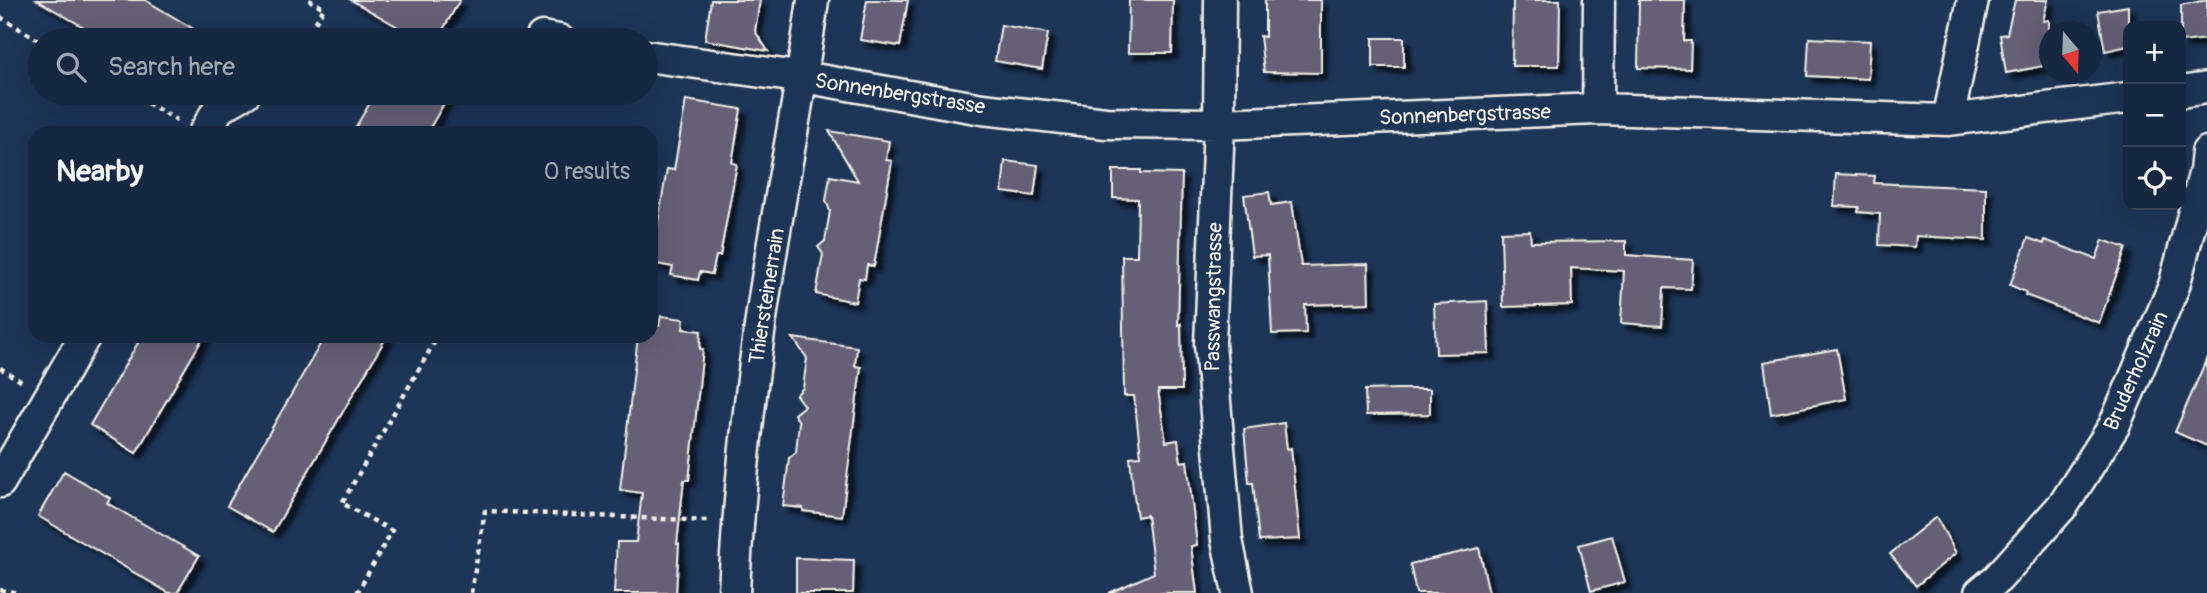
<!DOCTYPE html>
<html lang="en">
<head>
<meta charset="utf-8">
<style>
	body { margin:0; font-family:Pangolin,sans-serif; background:#1f3048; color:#f1f3f6 }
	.controls { position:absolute; right:21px; top:21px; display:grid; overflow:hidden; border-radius:14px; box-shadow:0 7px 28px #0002 }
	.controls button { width:63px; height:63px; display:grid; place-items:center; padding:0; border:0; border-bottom:2px solid #35445a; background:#162841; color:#f1f3f6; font:35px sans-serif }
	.compass { position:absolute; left:2039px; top:21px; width:63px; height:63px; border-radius:50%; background:#162841; box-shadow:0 7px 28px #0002; rotate:161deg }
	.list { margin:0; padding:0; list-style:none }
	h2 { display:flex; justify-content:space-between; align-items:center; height:91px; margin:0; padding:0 28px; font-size:30px }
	h2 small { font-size:23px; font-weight:400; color:#9ea6b1 }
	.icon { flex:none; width:38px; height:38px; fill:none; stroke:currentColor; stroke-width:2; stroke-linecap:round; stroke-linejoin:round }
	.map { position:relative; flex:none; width:2207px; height:593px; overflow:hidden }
	.search { position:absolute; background:#162841; box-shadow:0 7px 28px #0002; left:28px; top:28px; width:630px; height:77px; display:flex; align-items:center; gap:18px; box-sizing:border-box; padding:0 24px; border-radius:38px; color:#9ea6b1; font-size:26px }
	.panel { position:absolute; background:#162841; box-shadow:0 7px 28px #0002; left:28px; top:126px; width:630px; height:217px; border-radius:21px }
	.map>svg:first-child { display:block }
</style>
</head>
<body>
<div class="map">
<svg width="2207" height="593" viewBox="0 0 2207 593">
	<defs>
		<filter id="shadow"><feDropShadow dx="6" dy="6" stdDeviation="2" flood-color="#0009"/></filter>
	</defs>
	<rect width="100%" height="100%" fill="#1d3557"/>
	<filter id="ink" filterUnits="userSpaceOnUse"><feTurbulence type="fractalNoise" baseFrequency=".0143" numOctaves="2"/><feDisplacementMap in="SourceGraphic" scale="14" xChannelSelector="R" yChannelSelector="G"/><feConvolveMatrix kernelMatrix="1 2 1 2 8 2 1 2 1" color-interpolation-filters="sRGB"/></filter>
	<g filter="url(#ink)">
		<path fill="#656075" stroke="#f4f1e8" stroke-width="2" filter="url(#shadow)" d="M37,0H145L212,40H106Z
			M351,0H460L437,40H421Z
			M711,0H760L755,31L768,51L705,40Z
			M867,0H908L900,46L860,40Z
			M1129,0H1173L1172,53H1128Z
			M1265,0H1321V73L1264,72L1260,36L1265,37Z
			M1513,0H1560L1559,66H1512Z
			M1639,0H1685L1684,41H1691L1690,69L1638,68Z
			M2015,0H2048L2043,21L2049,20V65L2006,73L2000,35L2007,34Z
			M2207,0V39L2181,42V5Z
			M2128,6V46L2105,51L2098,11Z
			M1001,25L1048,33L1042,69L995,61Z
			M1373,38H1404V67H1373Z
			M1809,38L1870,41L1868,79L1807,76Z
			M376,93H450L427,133H352Z
			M686,100L741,109L732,163L737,164L720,256H716L712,274L700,272L698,280L671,275L673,267L651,263L667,169L674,170Z
			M829,131L889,141L886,160L892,161L874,266L867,265L865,279L859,278L855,302L816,294L823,254L818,247L825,241L830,211L826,201L830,176L858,181Z
			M1005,161L1038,165L1034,196L1002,192Z
			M1113,170H1141V173L1182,174L1178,325L1181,324L1182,390H1158L1166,442L1178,440L1181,462L1187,461L1197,545L1191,546L1197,593H1109L1154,573L1147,515L1137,517L1133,489L1130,457L1141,456L1134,396H1124L1122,256H1137L1138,199L1113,198Z
			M1836,174L1875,176L1874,183L1986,188V240L1916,236L1915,247L1879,245L1880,214L1858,212L1859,207L1834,206Z
			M1269,192L1271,205L1292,202L1301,266L1368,264L1369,303L1305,305L1306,333L1272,334L1268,255L1252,256L1244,195Z
			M1530,231L1531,242L1626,241V255L1693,260L1691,289L1664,288L1662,326L1621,323L1624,271L1571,268L1572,305L1503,307L1501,232Z
			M2028,238L2044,244L2045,240L2096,259L2103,240L2126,248L2099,323L2025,295L2026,292L2010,285Z
			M1487,301L1489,353L1436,354L1434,304Z
			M661,316L684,319L683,329L701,331L700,349H703L689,480H684L677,544H679L676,593H614L617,542H636L642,493L620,490L638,336H651V325L659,326Z
			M142,336H204L136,453L90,425Z
			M325,336H387L273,532L227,506Z
			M793,338L857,347L855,366L861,367L842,516L803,511V508L783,506L789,458L796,452L799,422L794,414L804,406L796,395L803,388L807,358Z
			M1837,349L1846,399L1771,414L1764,362Z
			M2207,358V446L2175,432Z
			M1398,389H1430V414L1366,415L1365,390Z
			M1284,423L1287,449L1291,448L1300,539L1259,541L1253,483H1249L1244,429Z
			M64,471L110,498L107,503L199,556L177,593H169L38,516Z
			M1936,517L1956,553L1916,586L1890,554Z
			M1612,536L1625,582L1591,591L1579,545Z
			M1479,548L1489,593H1416L1410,564Z
			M796,558L854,560L853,593H796Z"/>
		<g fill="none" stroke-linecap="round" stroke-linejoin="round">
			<g stroke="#f4f1e8" stroke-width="35">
				<path id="minor" d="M1220,0L1219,124L1210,344L1227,540L1238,593
					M542,37L559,40
					M646,56L820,80L982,109L1106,123L1219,124L1598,109L1948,120L2128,98
					M2181,92L2207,88
					M1598,109L1599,0
					M1948,120L1973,0
					M204,133L219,108L245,93
					M0,482L85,336
					M734,593C738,501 748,410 761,319C776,212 799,107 813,0
					M1980,593L1998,578L2064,504L2114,426L2174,286L2205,171L2207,152"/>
			</g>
			<path stroke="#f4f1e8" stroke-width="4.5" stroke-dasharray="5 5" stroke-linecap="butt" d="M0,17L40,41
				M305,40L324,8L309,0
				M130,93L177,120
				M250,126L262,133
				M0,368L24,383
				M0,590L19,593
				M357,593L392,531L342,503L438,336
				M471,593L485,511L708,521"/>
			<use href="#minor" stroke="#1d3557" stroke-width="30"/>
		</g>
	</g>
	<g text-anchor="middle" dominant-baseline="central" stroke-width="6" stroke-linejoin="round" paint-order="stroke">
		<g font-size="21" fill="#f4f1e8" stroke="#1d3557">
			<text transform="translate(900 94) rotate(9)">Sonnenbergstrasse</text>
			<text transform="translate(1465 115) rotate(-2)">Sonnenbergstrasse</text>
			<text transform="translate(767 296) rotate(-81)">Thiersteinerrain</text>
			<text transform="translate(1214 297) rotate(-89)">Passwangstrasse</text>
			<text transform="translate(2136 371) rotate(-66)">Bruderholzrain</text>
		</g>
	</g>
</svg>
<div class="controls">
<button>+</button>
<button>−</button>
<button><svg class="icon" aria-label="locate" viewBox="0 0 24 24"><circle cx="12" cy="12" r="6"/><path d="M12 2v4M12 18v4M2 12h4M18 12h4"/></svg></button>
</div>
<svg class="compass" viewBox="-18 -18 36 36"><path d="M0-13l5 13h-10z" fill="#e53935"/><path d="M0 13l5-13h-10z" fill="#9ea6b1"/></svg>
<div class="search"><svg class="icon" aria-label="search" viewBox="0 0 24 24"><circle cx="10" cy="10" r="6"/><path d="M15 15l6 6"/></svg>Search here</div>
<section class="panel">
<h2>Nearby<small>0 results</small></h2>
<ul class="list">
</ul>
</section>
</div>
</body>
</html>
